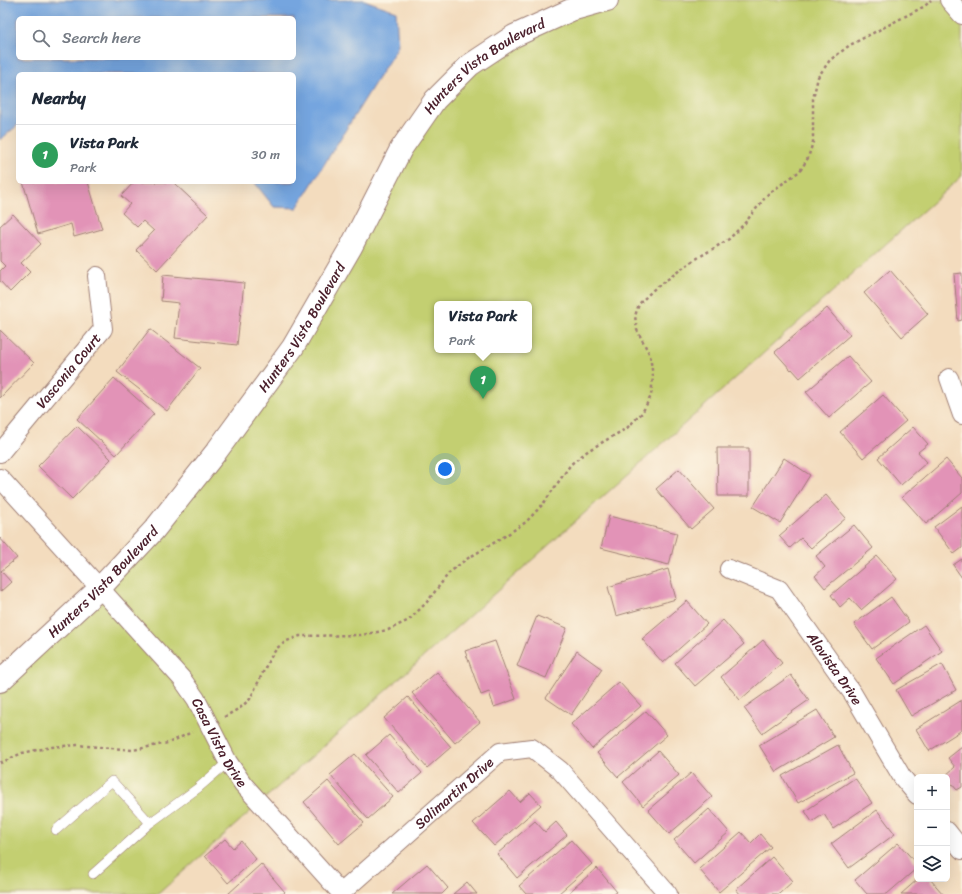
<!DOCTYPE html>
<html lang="en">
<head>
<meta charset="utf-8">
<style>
	body { margin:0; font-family:Sriracha,sans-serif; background:#f2f2f3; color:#1f2937 }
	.controls { position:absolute; right:12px; bottom:12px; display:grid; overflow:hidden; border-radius:6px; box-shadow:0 4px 16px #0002 }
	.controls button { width:36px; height:36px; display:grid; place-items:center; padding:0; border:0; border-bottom:1px solid #e0e1e3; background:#fff; color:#1f2937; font:20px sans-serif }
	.you { position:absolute; left:445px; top:469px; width:14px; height:14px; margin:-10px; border:3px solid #fff; border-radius:50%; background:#1a73e8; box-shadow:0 0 0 6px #1a73e833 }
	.badge { display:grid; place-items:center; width:26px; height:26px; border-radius:50%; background:#0b8043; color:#fff; font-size:13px; font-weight:700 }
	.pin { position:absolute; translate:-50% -33px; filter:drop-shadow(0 1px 2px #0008) }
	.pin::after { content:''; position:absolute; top:21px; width:14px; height:12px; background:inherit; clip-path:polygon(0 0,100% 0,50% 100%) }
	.popup { position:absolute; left:434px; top:301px; width:98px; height:52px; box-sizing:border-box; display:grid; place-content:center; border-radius:6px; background:#fff; filter:drop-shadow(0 1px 3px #0005); font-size:13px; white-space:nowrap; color:#747a83 }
	.popup b { font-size:15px; color:#1f2937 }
	.popup::after { content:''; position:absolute; left:50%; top:100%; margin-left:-8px; border:8px solid transparent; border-top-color:#fff }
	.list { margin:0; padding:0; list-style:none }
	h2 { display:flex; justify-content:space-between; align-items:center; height:52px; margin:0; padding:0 16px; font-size:17px }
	h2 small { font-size:13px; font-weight:400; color:#747a83 }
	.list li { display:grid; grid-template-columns:26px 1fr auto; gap:12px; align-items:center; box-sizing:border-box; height:60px; padding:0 16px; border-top:1px solid #e0e1e3 }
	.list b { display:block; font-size:15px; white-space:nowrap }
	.list p { margin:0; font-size:13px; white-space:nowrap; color:#747a83 }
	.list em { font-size:13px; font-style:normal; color:#747a83 }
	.icon { flex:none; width:22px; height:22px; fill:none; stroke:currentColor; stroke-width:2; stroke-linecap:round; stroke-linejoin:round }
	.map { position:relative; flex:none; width:962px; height:894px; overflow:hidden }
	.search { position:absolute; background:#fff; box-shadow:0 4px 16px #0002; left:16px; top:16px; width:280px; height:44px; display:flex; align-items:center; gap:10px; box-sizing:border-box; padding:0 14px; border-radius:6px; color:#747a83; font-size:15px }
	.panel { position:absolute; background:#fff; box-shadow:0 4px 16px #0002; left:16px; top:72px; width:280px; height:112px; border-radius:6px }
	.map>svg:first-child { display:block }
</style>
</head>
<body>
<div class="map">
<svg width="962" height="894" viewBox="0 0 962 894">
	<rect width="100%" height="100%" fill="#fcf5e5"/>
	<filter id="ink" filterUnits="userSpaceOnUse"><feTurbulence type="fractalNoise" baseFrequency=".025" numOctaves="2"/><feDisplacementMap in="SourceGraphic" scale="8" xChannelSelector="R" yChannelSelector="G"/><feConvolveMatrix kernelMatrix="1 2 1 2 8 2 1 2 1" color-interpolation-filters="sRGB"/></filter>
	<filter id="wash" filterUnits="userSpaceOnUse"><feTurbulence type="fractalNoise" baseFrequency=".012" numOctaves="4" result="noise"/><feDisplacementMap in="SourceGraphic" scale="16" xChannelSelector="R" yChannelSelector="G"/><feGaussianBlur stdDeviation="0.9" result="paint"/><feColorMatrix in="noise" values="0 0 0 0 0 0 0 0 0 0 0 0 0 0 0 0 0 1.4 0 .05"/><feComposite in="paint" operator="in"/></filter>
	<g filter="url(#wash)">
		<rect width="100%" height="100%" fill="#f3dcbe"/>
		<path fill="#c3cf71" stroke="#86774e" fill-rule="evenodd" d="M607,0H962V176L158,894H0V681L216,452L401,149L470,65ZM437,304H529V350H437Z"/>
		<path fill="#74a5df" stroke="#5f6285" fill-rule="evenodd" d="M0,0H364L396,11L398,46L297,208L274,207L254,182H294V74H18V125L0,140ZM18,18H294V58H18Z"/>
		<g id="blocks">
			<path fill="#e293b7" d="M23,182H88L102,229L74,237L71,224L38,234Z
				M134,182H173L208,215L157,270L136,250L154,231L143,221L137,227L122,213L130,204L121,196Z
				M13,214L41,244L21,263L30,272L10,292L0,281V271L5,266L0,261V226Z
				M890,270L928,314L902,337L864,293Z
				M962,273V320L958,321L954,274Z
				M163,275L244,283L237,345L175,338L179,303L161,301Z
				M827,308L850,335L800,378L792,369L791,370L775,352Z
				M150,329L200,368L167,411L117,372Z
				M0,330L34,363L0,398Z
				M848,356L871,382L829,418L806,392Z
				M114,378L154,414L116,455L77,419Z
				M883,395L906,421L863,458L840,432Z
				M77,426L111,459L72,499L38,466Z
				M913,427L928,444L918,452L927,462L901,485L878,458Z
				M717,448H749V496H718Z
				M784,458L810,475L780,523L753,507Z
				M946,459L962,478V493L926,524L902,497Z
				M679,469L714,509L691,529L656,489Z
				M826,495L846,518L811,548L801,538L790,548L779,536Z
				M962,506V548L954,554L934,527Z
				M609,516L677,533L669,565L601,548Z
				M854,525L873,548L825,588L815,576L825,567L816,556Z
				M0,538L17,558L1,571L11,582L0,592Z
				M877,556L897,579L861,610L850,598L840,607L831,595Z
				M962,559V578L953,565Z
				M668,569L676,599L616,616L608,587Z
				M891,597L909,622L872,649L854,624Z
				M687,601L707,624L663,663L642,639Z
				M537,616L567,628L546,678L517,666Z
				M723,620L744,644L695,686L675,663Z
				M924,625L942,651L894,684L876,658Z
				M763,640L782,663L740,700L721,677Z
				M495,641L516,699L494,707L489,692L481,695L465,651Z
				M577,651L602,669L571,715L546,698Z
				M942,664L956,690L911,716L896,690Z
				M437,672L480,722L455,743L412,693Z
				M791,675L809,700L762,733L744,708Z
				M619,682L641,706L592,749L571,724Z
				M408,697L451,747L427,768L384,718Z
				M962,700V730L929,751L916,729Z
				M817,710L834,737L776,772L759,745Z
				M646,711L667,735L618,777L597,753Z
				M389,735L422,773L399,793L366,755Z
				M838,745L853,773L798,803L782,776Z
				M962,747V787L957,790L945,776L955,767L948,758Z
				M658,751L679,775L643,806L623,782Z
				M355,754L393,797L368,819L330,775Z
				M691,773L712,797L669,834L648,810Z
				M855,778L872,803L833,829L824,814L812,822L805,811Z
				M328,781L364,823L339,844L304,802Z
				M510,791L520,802L530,793L541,805L494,846L473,823Z
				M709,809L729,832L694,863L674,840Z
				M877,810L895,834L849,868L831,844Z
				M535,821L545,832L556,822L567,835L517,878L497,854Z
				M741,832L751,843L760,834L771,847L719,892L699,869Z
				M225,839L233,848L241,841L256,859L228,883L205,856Z
				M571,840L592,864L558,894H526L519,886Z
				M898,843L917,864V868L887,894H867L855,880Z
				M772,857L793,881L779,894H740L736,889Z
				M261,864L285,892L283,894H228Z
				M427,864L448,888L442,894H392Z
				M597,868L617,892L614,894H567Z
				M918,879H930L943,894H901Z
				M467,882L477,894H453Z"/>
		</g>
	</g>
	<g filter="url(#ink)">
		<use href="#blocks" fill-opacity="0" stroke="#9e7e74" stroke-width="1"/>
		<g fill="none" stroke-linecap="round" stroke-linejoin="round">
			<g stroke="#9e7e74" stroke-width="10">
				<path id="service" d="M56,830L112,781L150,823
					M93,874L150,823L198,788L228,762"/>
			</g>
			<g stroke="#9e7e74" stroke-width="20">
				<g id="minor">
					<path d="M949,0L962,15"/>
					<path d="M949,378L962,415"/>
					<path id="s1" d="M0,453L103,329L97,276"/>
					<path id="s2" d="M0,478L182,679L196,699L228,762L243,784L342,894"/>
					<path id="s3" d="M729,569L779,589L853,694L902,777L917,795"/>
					<path d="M947,831L962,850"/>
					<path id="s4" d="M341,893L500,752L532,748L560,770L668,894"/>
				</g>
			</g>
			<g stroke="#9e7e74" stroke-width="24">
				<g id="tertiary">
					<path id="s5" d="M0,681L99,589L154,530L216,452L293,347L351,247L401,149L435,100L470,65L514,36L571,10L607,0"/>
				</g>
			</g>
			<path stroke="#9e7e74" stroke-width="2.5" stroke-dasharray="3 3" stroke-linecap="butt" d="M224,717L240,708L250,699L269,660L277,648L287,641L300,636L361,635L388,630L409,620L427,602L449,573L465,560L502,538L526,522L543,504L571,464L589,450L627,428L642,413L651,396L653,377L650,355L637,330L635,316L639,304L653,290L691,262L729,239L744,224L768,194L800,171L808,158L813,142V99L818,77L830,60L850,45L925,6L931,0
				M0,763L22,753L52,747L77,745L133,750L168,743L192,732"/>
			<use href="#service" stroke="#fff" stroke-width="9"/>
			<use href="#minor" stroke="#fff" stroke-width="18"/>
			<use href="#tertiary" stroke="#fff" stroke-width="22"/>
		</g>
	</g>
	<g text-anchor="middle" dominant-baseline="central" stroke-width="4" stroke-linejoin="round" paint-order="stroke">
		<g font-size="14" fill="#4a1f2b" stroke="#fcf5e5">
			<text stroke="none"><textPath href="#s5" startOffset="791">Hunters Vista Boulevard</textPath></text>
			<text stroke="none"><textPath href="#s5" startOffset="467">Hunters Vista Boulevard</textPath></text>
			<text stroke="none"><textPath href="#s1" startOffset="107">Vasconia Court</textPath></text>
			<text stroke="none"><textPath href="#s5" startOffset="143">Hunters Vista Boulevard</textPath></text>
			<text stroke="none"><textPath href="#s3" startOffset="151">Alavista Drive</textPath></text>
			<text stroke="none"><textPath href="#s2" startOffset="345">Casa Vista Drive</textPath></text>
			<text stroke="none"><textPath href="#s4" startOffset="151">Solimartin Drive</textPath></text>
		</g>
	</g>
</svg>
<div class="controls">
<button>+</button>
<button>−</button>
<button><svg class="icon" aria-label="layers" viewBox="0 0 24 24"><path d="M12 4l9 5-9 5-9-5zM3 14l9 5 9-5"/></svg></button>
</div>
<div class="you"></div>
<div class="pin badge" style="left:483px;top:399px;background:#2e9e5b">1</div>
<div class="popup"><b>Vista Park</b>Park</div>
<div class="search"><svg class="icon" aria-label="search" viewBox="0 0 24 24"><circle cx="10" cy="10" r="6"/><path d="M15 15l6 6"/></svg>Search here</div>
<section class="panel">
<h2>Nearby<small></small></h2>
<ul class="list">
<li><span class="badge" style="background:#2e9e5b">1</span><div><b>Vista Park</b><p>Park</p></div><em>30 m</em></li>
</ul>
</section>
</div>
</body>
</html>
